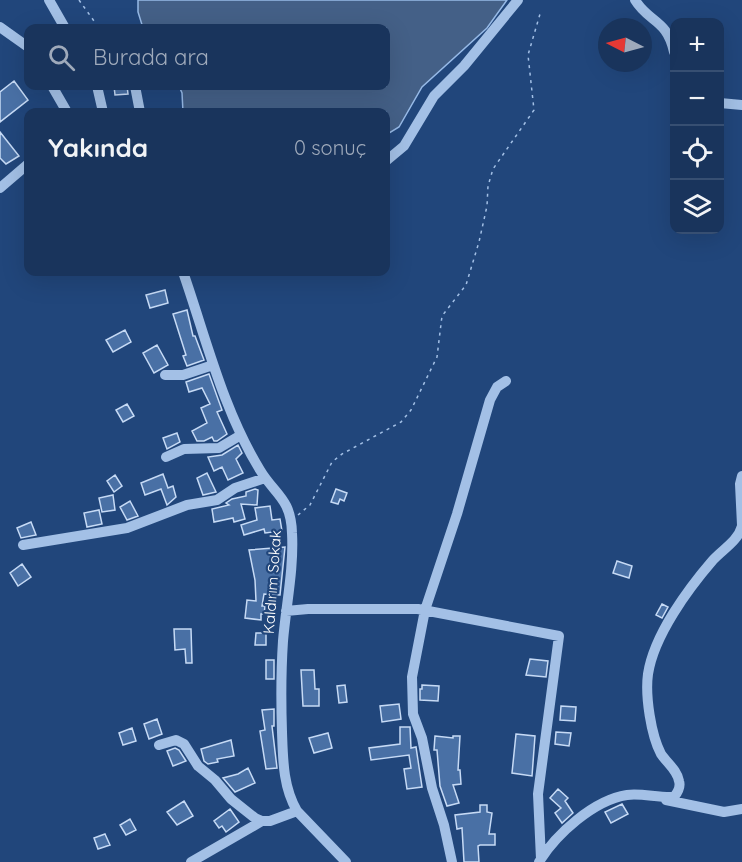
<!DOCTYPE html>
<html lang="tr">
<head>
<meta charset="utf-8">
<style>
	body { margin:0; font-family:Quicksand,sans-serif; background:#223c62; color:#f1f3f6 }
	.controls { position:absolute; right:18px; top:18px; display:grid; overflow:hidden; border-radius:12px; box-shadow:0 6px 24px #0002 }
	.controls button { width:54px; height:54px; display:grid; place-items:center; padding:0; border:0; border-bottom:2px solid #374f72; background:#19345c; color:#f1f3f6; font:30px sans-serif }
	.compass { position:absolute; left:598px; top:18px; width:54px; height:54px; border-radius:50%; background:#19345c; box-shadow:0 6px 24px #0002; rotate:276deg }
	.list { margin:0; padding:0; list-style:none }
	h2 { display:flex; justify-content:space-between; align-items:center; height:78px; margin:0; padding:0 24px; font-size:26px }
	h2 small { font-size:20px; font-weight:400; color:#9faabb }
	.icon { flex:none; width:33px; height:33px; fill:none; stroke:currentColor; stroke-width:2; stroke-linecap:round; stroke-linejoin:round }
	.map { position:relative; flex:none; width:742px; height:862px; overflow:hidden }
	.search { position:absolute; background:#19345c; box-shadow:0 6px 24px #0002; left:24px; top:24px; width:366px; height:66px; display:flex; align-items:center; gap:15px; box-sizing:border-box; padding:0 21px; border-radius:12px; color:#9faabb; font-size:22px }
	.panel { position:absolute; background:#19345c; box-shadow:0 6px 24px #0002; left:24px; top:108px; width:366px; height:168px; border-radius:12px }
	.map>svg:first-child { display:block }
</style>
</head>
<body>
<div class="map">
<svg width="742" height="862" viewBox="0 0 742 862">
	<rect width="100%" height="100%" fill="#21467b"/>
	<path fill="#446087" stroke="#97bae7" stroke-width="1.5" d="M138,0H507L487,28L422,87L399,127L386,135V112H183L182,93L179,86H386V28H143L138,12Z"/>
	<path fill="#4970a5" stroke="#c6daf5" stroke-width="1.5" d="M14,81L28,100L0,122V92Z
		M114,86H127L128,94L115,95Z
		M0,132L19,156L6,164L0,158Z
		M165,290L168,303L150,308L146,295Z
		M187,310L193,336H195L204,360L187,366L183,356L186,355L173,314Z
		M125,330L131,342L113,352L106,340Z
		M157,345L168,365L154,373L143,353Z
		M209,374L222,410L217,412L227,434L217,441H214L212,437L204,441H197L192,431L207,423L201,408L210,404L202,388L189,392L186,382Z
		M127,404L134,416L123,422L116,410Z
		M177,433L180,442L167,449L163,438Z
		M238,445L242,453L236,459L243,473L228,480L222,467L214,471L208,457L222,455Z
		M207,473L216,492L203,495L197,478Z
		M163,474L168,488L173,486L176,497L167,505L161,489L145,495L141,483Z
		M115,475L122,486L114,492L107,481Z
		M255,489L258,490L257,505L241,504L245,519L234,522L233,518L214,522L212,509L229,505L226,503L232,499L246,496V492Z
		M336,489L347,493L344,501L340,499L338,504L331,502Z
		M113,495L115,510L102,512L99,498Z
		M130,501L138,516L127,520L120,507Z
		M270,506L272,520L280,519L282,531L265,533L264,529L244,535L241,525L257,520L255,508Z
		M99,510L102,524L87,527L84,513Z
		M31,522L36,535L21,538L17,528Z
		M285,547L280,595L264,594L262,606H265L264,614H261V620L245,618L247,600L256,601L255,580L249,550Z
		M617,561L632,566L629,578L613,573Z
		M22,564L31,577L18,586L10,573Z
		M662,604L668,607L662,618L656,615Z
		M174,629H191L192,663H186L185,649L175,650Z
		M256,633H266V645H255Z
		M530,659L548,661L546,677L526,675Z
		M266,660H274V679H266Z
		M301,670H314L315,689H319V706H303Z
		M345,685L347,702L339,703L337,686Z
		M422,685L439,686L438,701L420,700V689H422Z
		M399,704L401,719L382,722L380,706Z
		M561,706L576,707L575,721L560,720Z
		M274,709V726H272L277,768L266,769L260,731L265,730L262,710Z
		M157,719L162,734L149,739L144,724Z
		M400,727H410L411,748L416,747L422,787L407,789L404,769L411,768L409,755L371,760L369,748L400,744Z
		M132,728L136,741L123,745L119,733Z
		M556,732L571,733L569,746L555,744Z
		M328,733L332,748L314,753L309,738Z
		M516,734L535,736L532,776L512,773Z
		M435,736L453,738V736H460L458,770H460L461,784L453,785L459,803L447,806L440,786L437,750H434Z
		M231,740L234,756L217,759L218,762L208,764L204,761L201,749Z
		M175,748L179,750L186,761L173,766L167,751Z
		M248,768L255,783L235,792L223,778L238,774Z
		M558,789L568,798L565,801L573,813L562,823L555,813L561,808L550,798Z
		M184,801L193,816L177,825L167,812Z
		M622,804L628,814L611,823L605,812Z
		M480,805H487V812L492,813L489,834H495V845H480L478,846L479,862H464L462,828L457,829L455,815L480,812Z
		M230,809L239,822L226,832L222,826L219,828L214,821Z
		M130,819L136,830L126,835L120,825Z
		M105,834L110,845L98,849L94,838Z"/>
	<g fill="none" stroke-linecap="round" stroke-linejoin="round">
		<path stroke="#a3c0e6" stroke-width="1.5" stroke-dasharray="3 4.5" stroke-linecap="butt" d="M79,0L99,28
			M298,515L310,505L332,462L342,454L401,422L411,410L437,357L442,316L466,285L479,242L487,206L488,186L493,169L534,110L528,55L540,14"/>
		<path stroke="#a3c0e6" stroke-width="10" d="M49,0L65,28
			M635,0C649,23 667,19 674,52
			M0,27L28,47
			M52,86L67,112
			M97,86L103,112
			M135,86L140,112
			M720,103L742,105
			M386,161L404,146L434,96L464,66L518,0
			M0,188L28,164
			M183,272C206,338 223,410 260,470C275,495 291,498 292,533C294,569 286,605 283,641C281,671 281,702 282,732C283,760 283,787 297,811L346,862
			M165,375H183L213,365
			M166,457L184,449L219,448L241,435
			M742,476L740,484L742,525
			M23,545L127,528L187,505L217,500L235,488L265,478
			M286,611L308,609H418L559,636L538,794L541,859
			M159,745L176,740L184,744L198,766L215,780L231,799L255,818L262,821H270L297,811
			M666,800L724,812L742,809
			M191,862L262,821
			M452,862L444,825L432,788L422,738L413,714L412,677L425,610L457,514L490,400L497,387L506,381
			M539,862C556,834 594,800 627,795C642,793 658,798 674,797C678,792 681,787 679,781C677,770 667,763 661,754C651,735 645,696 648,674C654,635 688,589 713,560C723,549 738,541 742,526"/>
	</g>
	<g text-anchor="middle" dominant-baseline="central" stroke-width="4.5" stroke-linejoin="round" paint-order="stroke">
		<g font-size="15" fill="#fff" stroke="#21467b">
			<text transform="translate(272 582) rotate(-86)">Kaldırım Sokak</text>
		</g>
	</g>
</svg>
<div class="controls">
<button>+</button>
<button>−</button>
<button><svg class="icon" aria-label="locate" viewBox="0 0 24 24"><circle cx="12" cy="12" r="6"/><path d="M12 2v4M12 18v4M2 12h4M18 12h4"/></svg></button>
<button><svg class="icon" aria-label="layers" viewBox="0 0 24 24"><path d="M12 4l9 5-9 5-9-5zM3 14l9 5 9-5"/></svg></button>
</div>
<svg class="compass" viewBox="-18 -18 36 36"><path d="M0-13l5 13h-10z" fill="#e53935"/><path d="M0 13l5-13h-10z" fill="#9faabb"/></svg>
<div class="search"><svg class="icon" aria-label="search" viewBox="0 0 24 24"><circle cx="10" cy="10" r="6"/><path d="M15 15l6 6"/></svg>Burada ara</div>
<section class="panel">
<h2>Yakında<small>0 sonuç</small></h2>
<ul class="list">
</ul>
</section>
</div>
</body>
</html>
